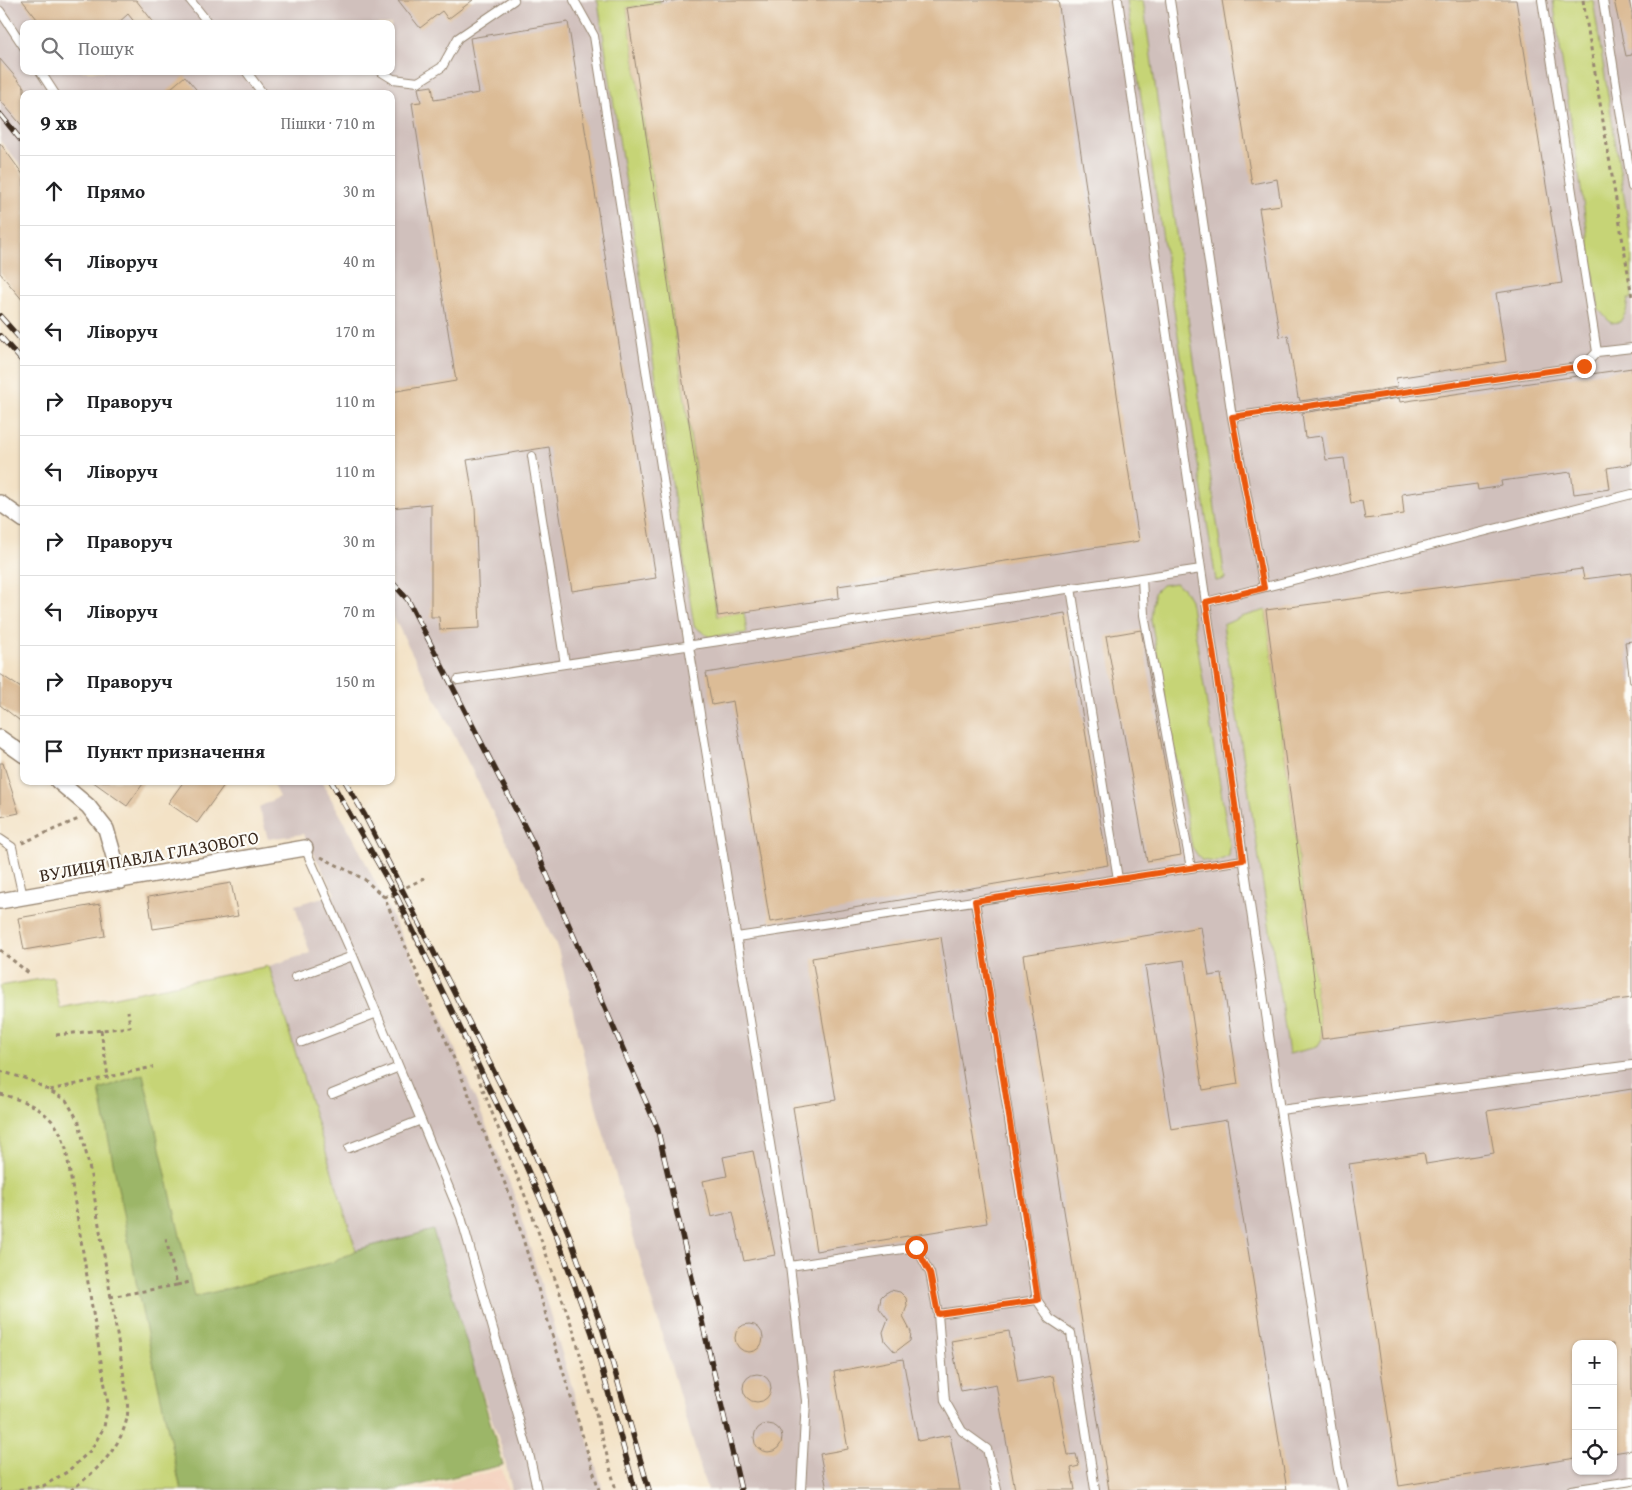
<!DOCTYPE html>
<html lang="uk">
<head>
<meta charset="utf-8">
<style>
	body { margin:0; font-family:"Gentium Book Plus",serif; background:#f6f6f6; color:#202124 }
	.controls { position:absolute; right:15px; bottom:15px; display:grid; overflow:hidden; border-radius:10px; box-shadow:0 1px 4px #0004 }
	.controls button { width:45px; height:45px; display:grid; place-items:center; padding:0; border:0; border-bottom:1px solid #e0e0e0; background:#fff; color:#202124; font:25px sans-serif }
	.stop { position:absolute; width:15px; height:15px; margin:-11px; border:4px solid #ea580c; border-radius:50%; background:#fff }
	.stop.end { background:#ea580c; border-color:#fff; box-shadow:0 1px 5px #0008 }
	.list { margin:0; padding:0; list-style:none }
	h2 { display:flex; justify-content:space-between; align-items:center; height:65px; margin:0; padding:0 20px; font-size:21px }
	h2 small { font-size:16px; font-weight:400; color:#757577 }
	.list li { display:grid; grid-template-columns:32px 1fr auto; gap:15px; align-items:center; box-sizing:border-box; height:70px; padding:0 20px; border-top:1px solid #e0e0e0 }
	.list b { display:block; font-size:19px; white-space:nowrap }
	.list em { font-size:16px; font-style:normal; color:#757577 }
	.icon { flex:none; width:28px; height:28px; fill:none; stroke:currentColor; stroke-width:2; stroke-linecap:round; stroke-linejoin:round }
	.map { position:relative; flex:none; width:1632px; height:1490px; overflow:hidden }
	.search { position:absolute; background:#fff; box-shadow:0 1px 4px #0004; left:20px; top:20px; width:375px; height:55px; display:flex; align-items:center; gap:12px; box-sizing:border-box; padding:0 18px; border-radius:10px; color:#757577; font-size:19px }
	.panel { position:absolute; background:#fff; box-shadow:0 1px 4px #0004; left:20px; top:90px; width:375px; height:695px; border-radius:10px }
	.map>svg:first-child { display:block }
</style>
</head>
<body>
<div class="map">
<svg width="1632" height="1490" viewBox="0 0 1632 1490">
	<rect width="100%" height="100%" fill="#fdfcf7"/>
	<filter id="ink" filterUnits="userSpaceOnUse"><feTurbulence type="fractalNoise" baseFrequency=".02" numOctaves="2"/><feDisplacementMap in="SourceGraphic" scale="10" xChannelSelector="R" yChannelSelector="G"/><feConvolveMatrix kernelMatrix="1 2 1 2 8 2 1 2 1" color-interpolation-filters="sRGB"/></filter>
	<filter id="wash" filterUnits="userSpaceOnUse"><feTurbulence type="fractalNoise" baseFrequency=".0096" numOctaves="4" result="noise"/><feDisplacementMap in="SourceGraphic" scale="20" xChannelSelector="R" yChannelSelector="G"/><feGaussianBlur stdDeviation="1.12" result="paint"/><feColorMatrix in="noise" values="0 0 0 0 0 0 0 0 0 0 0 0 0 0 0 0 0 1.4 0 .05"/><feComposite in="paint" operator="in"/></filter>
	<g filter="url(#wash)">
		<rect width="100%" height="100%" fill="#f3e2c6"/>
		<path fill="#f4d3c0" d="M502,1469L508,1490H417Z"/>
		<path fill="#d0c0bc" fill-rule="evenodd" d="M0,0H1632V1490H707L598,1114L558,949L477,780L391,612V94H24V169L0,141ZM24,24H391V71H24ZM1576,1344H1613V1471H1576Z
			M271,781H321L353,837L444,1022L514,1194L603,1490H512L502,1449L458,1320L356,1250L269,966L310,953L295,905L335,894L303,834L268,839L259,807L279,797Z"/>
		<path fill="#c6d476" stroke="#807f4a" d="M596,0H660V3L627,8L717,616L744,612L747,633L709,637L694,626L598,2Z
			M1126,0H1143L1225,579L1216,581Z
			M1553,0H1593L1632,247V299H1628L1626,312L1620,322L1611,323L1599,310Z
			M1175,583L1183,588L1190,600L1230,846L1229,856L1216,862L1201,860L1192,847L1151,620L1154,593L1162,585Z
			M1266,610L1322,1039L1317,1047L1289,1054L1223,625L1241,617Z
			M269,966L356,1250L412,1236L429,1301L171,1442L181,1490H0V986L53,977L60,1008Z"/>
		<path fill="#9cb667" stroke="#6c7042" d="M143,1074L194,1297L334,1262L356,1250L433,1230L503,1465L398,1490H181L139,1297L99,1089Z"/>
		<g id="blocks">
			<path fill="#dcbc96" d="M22,0H136L155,24H136L128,14L117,24H41Z
				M398,0H473L448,19L442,11L420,28Z
				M679,0H1058L1139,541L838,586L839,598L718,616L627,8Z
				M1222,0H1516L1562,283L1496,293L1506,361L1396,378L1397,387L1300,401L1299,397L1298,398L1288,335L1280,337L1259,208L1281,205L1277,179L1252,184Z
				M1614,0H1629L1632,14V55L1626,56Z
				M568,22L656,578L572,591L549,447L467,460L475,507L480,628L440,630L439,617H431V504L391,508V392L456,381L412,103L421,102L418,88L432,86L434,100L479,93L470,38Z
				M0,59L24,87V128L0,100Z
				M185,76L200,94H164Z
				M0,143L24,176V302L0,273Z
				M1632,368V464L1607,468L1610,489L1574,494L1571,472L1501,481L1502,486L1478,490L1477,484L1402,494L1404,514L1365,519L1362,501L1351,503L1344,458L1326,460L1322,436L1305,438L1302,413L1399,398L1400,402Z
				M1582,569L1584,579L1632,573V641L1625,642L1630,683H1632V998L1322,1039L1266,610Z
				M1065,613L1108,865L770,922L733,701L712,705L706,673Z
				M1141,630L1181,855L1147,861L1106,636Z
				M0,674L24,690V724L0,705Z
				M0,763H3L19,813L0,817Z
				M92,781H145L127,806Z
				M184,781H227L197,823L168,803Z
				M231,883L238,916L153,929L148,897Z
				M100,904L105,936L24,950L18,918Z
				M1201,927L1209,976L1222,974L1238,1084L1203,1090L1184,960L1145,966L1171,1129L1227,1120L1287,1490H1109L1023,955Z
				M941,937L987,1223L816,1251L793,1107L836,1100L812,958Z
				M1632,1089V1450L1613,1453V1344H1576V1458L1399,1486L1349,1164L1424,1153L1426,1164L1494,1153L1487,1111Z
				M753,1151L775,1255L744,1261L733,1212L711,1217L703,1181L727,1176L723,1157Z
				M891,1290L900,1292L906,1298L907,1306L903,1317L911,1332L910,1341L895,1352L885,1341L884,1337L883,1332L888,1319L879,1307L881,1297L884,1294Z
				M735 1338a14 14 0 1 1 28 0a14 14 0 1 1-28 0Z
				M1009,1331L1018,1382L1053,1376L1068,1455L1076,1454L1079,1466L1071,1468L1075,1490H1015L996,1384L961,1391L951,1341Z
				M903,1359L918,1441L950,1435L960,1490H827L820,1454L848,1449L834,1372Z
				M743 1388a14 14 0 1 1 28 0a14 14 0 1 1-28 0Z
				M754 1438a14 14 0 1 1 28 0a14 14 0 1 1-28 0Z"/>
		</g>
	</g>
	<g filter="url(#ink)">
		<use href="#blocks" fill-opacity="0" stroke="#978672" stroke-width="1"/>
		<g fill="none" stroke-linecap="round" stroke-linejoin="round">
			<g stroke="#978672" stroke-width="10">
				<path id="lane" d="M190,0L209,24
					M574,0L594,36L689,646L790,1266L806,1401L801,1490
					M1118,0L1280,1110L1338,1469L1343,1490
					M1170,0L1232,417L1264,587
					M1542,0L1597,352
					M1603,0L1632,187
					M0,11L24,47
					M40,71L55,94
					M246,71L263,94
					M380,71L393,79L418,82L442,67L458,38L514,0
					M1232,417L1584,366L1597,352L1632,348
					M532,456L565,664
					M1142,578L1144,615L1191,868
					M1071,588L1118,879
					M1206,602L1632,494
					M458,680L1201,569
					M0,839L12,847L23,897
					M305,848L353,956L461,1217L530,1458L537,1490
					M975,901L1037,1300L1050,1319L1071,1333L1095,1490
					M737,937L1243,860
					M295,977L353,956
					M302,1042L377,1013
					M332,1094L399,1067
					M1280,1110L1632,1065
					M349,1148L421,1120
					M790,1266L916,1247L930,1273L938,1314L945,1401L962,1431L987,1449L997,1490
					M938,1314L1037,1300
					M1571,1490L1632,1481"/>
			</g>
			<g stroke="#978672" stroke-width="18">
				<path id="street" d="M0,503L24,520
					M0,738L24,755
					M58,781L88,806L106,829L121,881
					M0,901L305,848"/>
			</g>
			<path stroke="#978672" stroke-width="3" stroke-dasharray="4 4" stroke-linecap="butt" d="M1583,0L1632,297
				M22,843L81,818
				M321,857L364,879L384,897L458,1068L510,1196L599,1490
				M392,894L427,877
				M384,897L392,894L453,1014L529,1206L575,1335L616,1490
				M0,950L30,974
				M101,1030L108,1077
				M56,1035L130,1027L128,1011
				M0,1071L30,1080L66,1100L79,1122L90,1170L125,1383C126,1394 129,1408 127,1418C120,1450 95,1472 71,1490
				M50,1090L153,1067
				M0,1094C23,1100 47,1109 59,1131C62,1136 64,1143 66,1149L108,1404L104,1427L91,1450L67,1472L43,1486L15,1490
				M177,1285L190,1282
				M110,1297L177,1285L165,1235
				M0,1490H1"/>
			<use href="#lane" stroke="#fff" stroke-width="8"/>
			<use href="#street" stroke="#fff" stroke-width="15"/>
			<g stroke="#3b2a1e" stroke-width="5.5">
				<path id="rail" d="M0,114L24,144
					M0,316L24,343
					M0,336L24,363
					M391,581L408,600L533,843L657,1127L741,1490
					M331,781L395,893L519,1150L557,1237L592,1333L635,1490
					M345,781L364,814L531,1145L568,1232L603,1330L649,1490"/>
			</g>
			<use href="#rail" stroke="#fdfcf7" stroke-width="4" stroke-dasharray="11" stroke-linecap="butt"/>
		</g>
	</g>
	<g fill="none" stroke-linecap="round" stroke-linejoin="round" filter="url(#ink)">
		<path stroke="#ea580c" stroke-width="6" d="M916,1247L930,1273L938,1314L1038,1300L975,901L1243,860L1206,602L1264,588L1232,417L1584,366"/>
	</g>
	<g text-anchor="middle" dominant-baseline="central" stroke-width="4.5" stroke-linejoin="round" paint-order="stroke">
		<g font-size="18" fill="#3b2a1e" stroke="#fdfcf7">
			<text transform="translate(149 856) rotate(-10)">ВУЛИЦЯ ПАВЛА ГЛАЗОВОГО</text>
		</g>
	</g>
</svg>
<div class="controls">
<button>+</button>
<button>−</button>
<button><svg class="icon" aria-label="locate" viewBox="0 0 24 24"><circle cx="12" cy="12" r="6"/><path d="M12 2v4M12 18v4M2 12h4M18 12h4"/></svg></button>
</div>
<div class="stop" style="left:916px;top:1247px"></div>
<div class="stop end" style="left:1584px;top:366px"></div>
<div class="search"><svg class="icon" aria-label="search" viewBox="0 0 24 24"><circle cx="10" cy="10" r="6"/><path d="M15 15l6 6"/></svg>Пошук</div>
<section class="panel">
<h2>9 хв<small>Пішки · 710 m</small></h2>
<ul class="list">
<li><svg class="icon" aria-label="ahead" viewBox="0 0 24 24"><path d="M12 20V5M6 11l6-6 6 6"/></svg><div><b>Прямо</b></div><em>30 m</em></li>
<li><svg class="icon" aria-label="left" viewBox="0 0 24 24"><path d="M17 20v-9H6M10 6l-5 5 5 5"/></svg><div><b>Ліворуч</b></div><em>40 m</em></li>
<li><svg class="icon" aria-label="left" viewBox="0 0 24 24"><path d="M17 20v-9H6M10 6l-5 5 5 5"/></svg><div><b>Ліворуч</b></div><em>170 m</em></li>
<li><svg class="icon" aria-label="right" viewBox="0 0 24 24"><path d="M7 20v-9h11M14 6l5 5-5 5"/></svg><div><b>Праворуч</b></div><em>110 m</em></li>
<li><svg class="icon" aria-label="left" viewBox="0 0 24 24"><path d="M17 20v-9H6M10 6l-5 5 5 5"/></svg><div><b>Ліворуч</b></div><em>110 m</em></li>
<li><svg class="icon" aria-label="right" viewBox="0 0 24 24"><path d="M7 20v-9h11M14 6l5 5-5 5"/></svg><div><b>Праворуч</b></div><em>30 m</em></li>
<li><svg class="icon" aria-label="left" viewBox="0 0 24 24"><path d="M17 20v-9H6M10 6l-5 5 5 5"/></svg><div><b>Ліворуч</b></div><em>70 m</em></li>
<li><svg class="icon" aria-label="right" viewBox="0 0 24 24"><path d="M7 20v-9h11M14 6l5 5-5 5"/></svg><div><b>Праворуч</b></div><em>150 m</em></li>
<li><svg class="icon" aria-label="arrive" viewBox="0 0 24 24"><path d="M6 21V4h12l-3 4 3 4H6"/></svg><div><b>Пункт призначення</b></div></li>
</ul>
</section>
</div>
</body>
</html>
